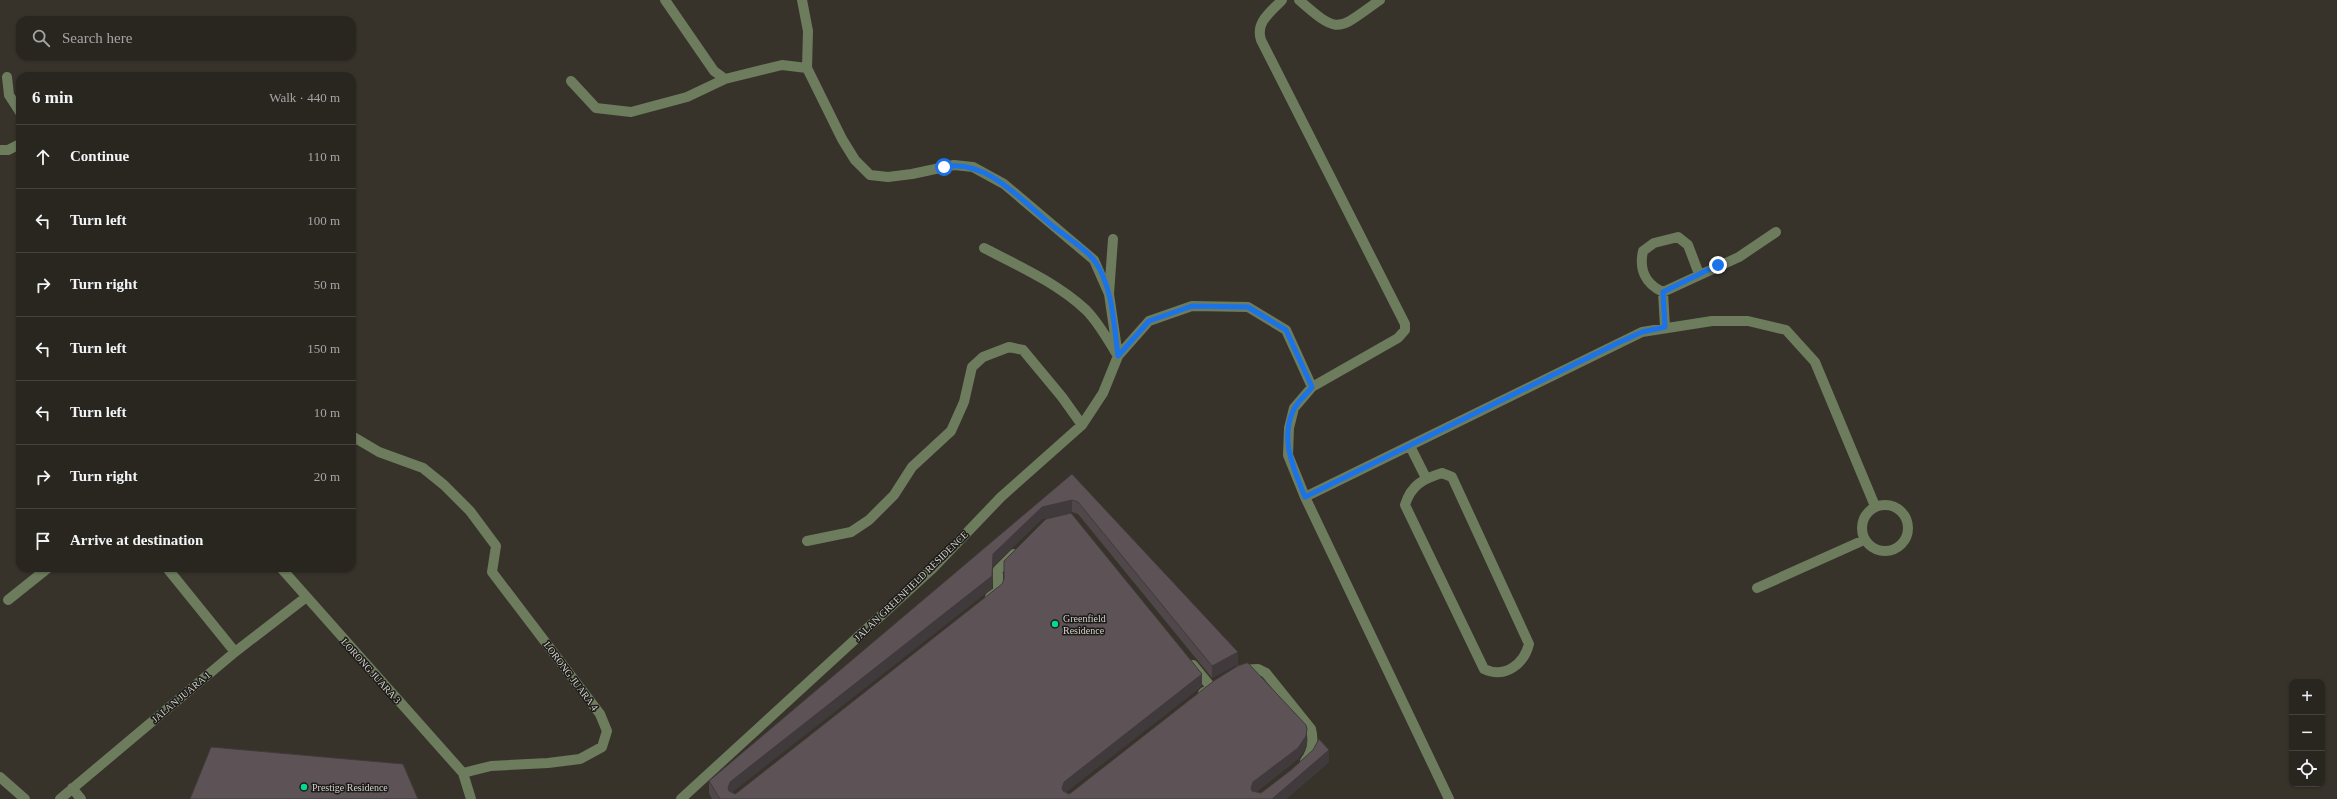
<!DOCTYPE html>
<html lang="en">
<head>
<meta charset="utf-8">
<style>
	body { margin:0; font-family:"Times New Roman",serif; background:#312e29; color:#f1f3f6 }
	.controls { position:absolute; right:12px; bottom:12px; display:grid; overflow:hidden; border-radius:8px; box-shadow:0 1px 3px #0004 }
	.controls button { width:36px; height:36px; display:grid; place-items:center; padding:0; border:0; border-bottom:1px solid #45433e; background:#292620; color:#f1f3f6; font:20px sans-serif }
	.stop { position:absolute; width:12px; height:12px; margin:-9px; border:3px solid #1a73e8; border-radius:50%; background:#fff }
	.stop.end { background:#1a73e8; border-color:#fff; box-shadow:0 1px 4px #0008 }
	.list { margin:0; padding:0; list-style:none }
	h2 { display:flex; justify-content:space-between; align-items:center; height:52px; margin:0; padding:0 16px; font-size:17px }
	h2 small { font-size:13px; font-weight:400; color:#a5a5a5 }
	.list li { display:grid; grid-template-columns:26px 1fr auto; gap:12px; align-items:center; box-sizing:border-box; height:64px; padding:0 16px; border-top:1px solid #45433e }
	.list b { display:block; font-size:15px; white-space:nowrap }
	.list em { font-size:13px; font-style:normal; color:#a5a5a5 }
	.icon { flex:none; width:22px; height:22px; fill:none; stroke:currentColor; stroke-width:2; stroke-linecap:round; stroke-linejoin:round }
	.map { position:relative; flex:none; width:2337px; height:799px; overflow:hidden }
	.search { position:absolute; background:#292620; box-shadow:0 1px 3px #0004; left:16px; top:16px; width:340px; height:44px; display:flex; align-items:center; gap:10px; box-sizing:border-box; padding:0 14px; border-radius:12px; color:#a5a5a5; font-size:15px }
	.panel { position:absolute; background:#292620; box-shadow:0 1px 3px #0004; left:16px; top:72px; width:340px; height:500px; border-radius:12px }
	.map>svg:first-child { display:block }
</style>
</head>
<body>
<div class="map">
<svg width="2337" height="799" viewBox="0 0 2337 799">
	<rect width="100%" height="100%" fill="#37332b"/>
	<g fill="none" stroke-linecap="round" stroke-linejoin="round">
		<path stroke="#6c7c5d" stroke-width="10" d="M665,0L714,71L725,79L782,65L807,68
			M802,0L808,31L807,68L842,139L855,160L870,175L888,177L912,174L954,165L973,167L1004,184L1094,260L1109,294L1118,356
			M1282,0C1271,12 1255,22 1261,40L1405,324V330L1398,338L1312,387L1294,408L1289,428L1288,455L1305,497L1449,799
			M1299,0C1340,36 1337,30 1380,0
			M7,77L9,95L20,112
			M571,81L596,108L631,112L687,97L725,79
			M0,150H8L20,144
			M984,248C1019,266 1057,283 1086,310C1098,322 1107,338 1116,353
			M1699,274L1688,245L1678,237L1654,243L1643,251C1639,269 1645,284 1663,292L1739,257L1776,232
			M1663,292L1665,327
			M1109,294L1113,239
			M352,436L379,452L423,468L444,485L470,511L496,546L492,572L600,714L607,731L602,747L580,759L548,763L491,766L463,773
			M1410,446L1426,478
			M1442,473L1452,477L1529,644C1524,664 1505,679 1484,669L1405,505C1411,485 1423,479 1442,473Z
			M1305,497L1642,332L1712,321H1748L1786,330L1815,362L1875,506
			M1862 528a23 23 0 1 1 46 0a23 23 0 1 1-46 0Z
			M807,541L851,532L869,520L894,495L912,467L951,431L964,402L972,367L983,357L1009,347L1023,350L1062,397L1082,425
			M167,568L235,652
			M281,568L463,773L471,799
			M1757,588L1864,540
			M990,597L998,591V570L1014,554
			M8,600L48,568
			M1193,665L1211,687L1203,693
			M1240,670L1258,669L1266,673L1311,729C1314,741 1313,751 1305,761
			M0,777L25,799
			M72,788L81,799
			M60,799L235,652L305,598
			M681,799L933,568L1001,497L1082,425L1103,393L1118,356L1149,321L1192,306L1248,307L1286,330L1312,387"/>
	</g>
	<path fill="#50474a" d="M1072,474L1238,664L1212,678L1078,514L1072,512L1042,519L993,566L992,588L732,792L735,794L1202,686L1066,792L1069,794L1307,741L1306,748L1298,759L1256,792L1261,793L1329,762L1286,799H712L709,793V781Z"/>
	<path fill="#413a3c" d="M1072,500V512L1042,519L993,566L992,588L730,794L728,788L730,782L993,554L1042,507Z
		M1238,652V664L1212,678V666Z
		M1202,674V686L1064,794L1062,788L1064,782Z
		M1307,729V741L1306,748L1298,759L1253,794L1251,788L1253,782Z
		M1329,750V762L1286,799H1272Z"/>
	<path fill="#5d5356" stroke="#413a3c" d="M1072,474L1238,652L1212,666L1078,502L1072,500L1042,507L993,554L992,576L730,782L728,788L729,791L735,794L738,792L1002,584L1004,579V561L1046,519L1071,513L1202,674L1064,782L1062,788L1063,791L1069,794L1072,792L1215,680L1236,667L1246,663H1248L1306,725L1307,729L1306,736L1298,748L1253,782L1251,788L1252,791L1261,793L1291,770L1313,750L1319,739L1329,750L1272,799H720L709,781Z
		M211,747L403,764L418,799H190Z"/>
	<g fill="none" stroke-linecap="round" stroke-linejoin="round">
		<path stroke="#1a73e8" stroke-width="5" d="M944,167C986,157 1025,204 1054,227C1065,236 1086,249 1094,260C1113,286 1114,326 1118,356L1149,321L1192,306L1248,307L1286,330L1312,387C1307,394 1298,401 1294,409C1279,439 1294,469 1305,497L1618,343L1642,332L1665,327L1663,292L1718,265"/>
	</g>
	<g fill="#06d98b" stroke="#1d1b18" stroke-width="1.5">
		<circle cx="1055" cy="624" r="4"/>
		<circle cx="304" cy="787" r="4"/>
	</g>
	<g text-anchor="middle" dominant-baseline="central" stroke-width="3" stroke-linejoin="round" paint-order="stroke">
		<g font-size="10" fill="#d6d3cf" stroke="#1d1b18">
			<text transform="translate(911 586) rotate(-44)">JALAN GREENFIELD RESIDENCE</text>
			<text transform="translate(371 671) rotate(48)">LORONG JUARA 3</text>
			<text transform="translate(571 676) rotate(53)">LORONG JUARA 4</text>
			<text transform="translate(181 697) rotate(-40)">JALAN JUARA 1</text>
		</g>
		<g font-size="10" fill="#d6d3cf" stroke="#1d1b18" text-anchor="start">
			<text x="1063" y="618">Greenfield<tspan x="1063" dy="12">Residence</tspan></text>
			<text x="312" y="787">Prestige Residence</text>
		</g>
	</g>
</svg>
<div class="controls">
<button>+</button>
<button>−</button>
<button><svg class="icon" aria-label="locate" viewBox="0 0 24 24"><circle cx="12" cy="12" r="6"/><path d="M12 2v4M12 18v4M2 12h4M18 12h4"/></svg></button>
</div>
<div class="stop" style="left:944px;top:167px"></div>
<div class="stop end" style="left:1718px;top:265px"></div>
<div class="search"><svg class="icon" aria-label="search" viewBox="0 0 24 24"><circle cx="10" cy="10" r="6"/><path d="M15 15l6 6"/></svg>Search here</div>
<section class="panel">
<h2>6 min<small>Walk · 440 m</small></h2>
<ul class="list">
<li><svg class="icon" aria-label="ahead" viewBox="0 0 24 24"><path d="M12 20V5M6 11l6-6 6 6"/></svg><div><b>Continue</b></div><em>110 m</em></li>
<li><svg class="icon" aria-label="left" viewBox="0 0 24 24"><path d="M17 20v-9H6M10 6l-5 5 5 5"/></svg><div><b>Turn left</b></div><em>100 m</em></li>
<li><svg class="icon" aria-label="right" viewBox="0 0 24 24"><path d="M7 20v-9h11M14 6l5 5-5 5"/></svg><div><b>Turn right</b></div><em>50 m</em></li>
<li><svg class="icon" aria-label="left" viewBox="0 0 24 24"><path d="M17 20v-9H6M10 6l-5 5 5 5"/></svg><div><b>Turn left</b></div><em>150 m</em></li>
<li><svg class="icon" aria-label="left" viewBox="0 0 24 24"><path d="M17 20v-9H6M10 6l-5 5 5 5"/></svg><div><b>Turn left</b></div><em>10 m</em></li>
<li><svg class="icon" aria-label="right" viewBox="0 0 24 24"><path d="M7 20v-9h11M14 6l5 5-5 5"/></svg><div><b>Turn right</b></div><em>20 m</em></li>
<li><svg class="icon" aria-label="arrive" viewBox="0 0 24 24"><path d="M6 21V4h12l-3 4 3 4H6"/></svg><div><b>Arrive at destination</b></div></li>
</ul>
</section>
</div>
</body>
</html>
